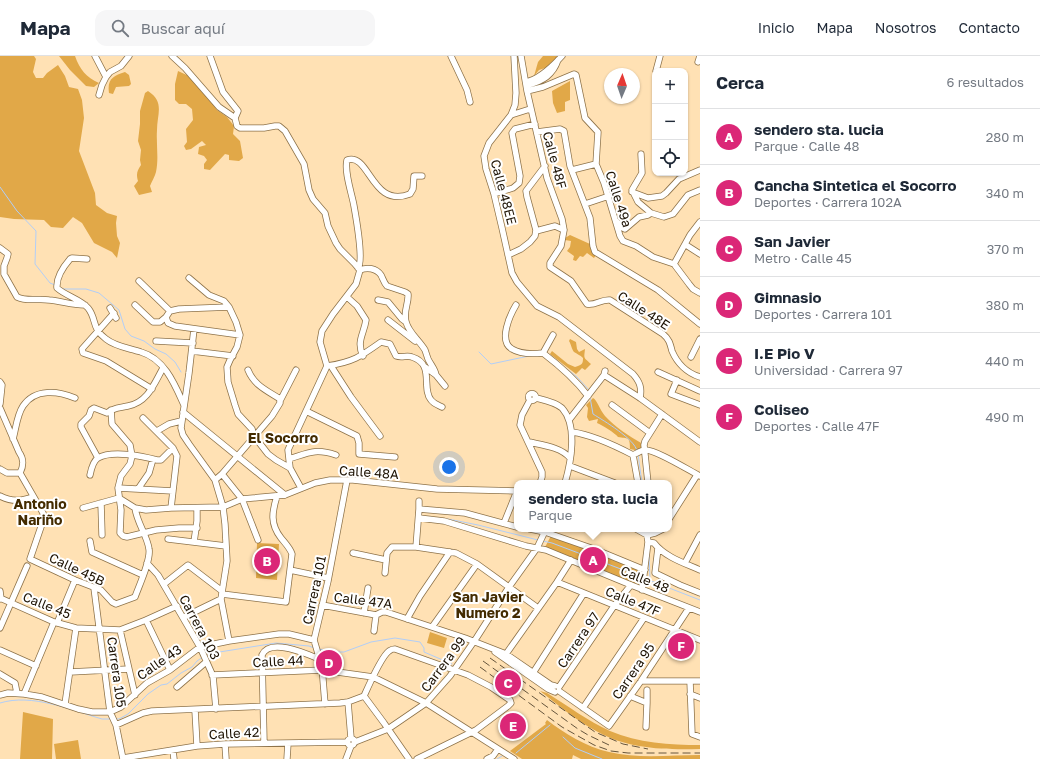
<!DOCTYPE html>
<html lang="es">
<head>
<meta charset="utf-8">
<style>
	body { margin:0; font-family:"Golos Text",sans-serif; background:#f6f6f7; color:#1f2937 }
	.controls { position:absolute; right:12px; top:12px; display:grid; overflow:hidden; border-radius:8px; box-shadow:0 1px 3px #0004 }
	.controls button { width:36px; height:36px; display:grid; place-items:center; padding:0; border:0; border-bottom:1px solid #e0e1e3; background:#fff; color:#1f2937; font:20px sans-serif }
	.compass { position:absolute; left:604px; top:12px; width:36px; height:36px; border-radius:50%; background:#fff; box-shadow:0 1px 3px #0004; rotate:2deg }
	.you { position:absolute; left:449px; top:411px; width:14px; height:14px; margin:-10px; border:3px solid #fff; border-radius:50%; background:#1a73e8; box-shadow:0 0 0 6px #1a73e833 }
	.badge { display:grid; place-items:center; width:26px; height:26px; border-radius:50%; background:#db2777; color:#fff; font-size:13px; font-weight:700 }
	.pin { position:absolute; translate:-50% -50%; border:2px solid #fff; box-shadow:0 1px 4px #0006 }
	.popup { position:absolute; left:514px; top:424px; width:158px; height:52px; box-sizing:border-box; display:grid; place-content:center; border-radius:8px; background:#fff; filter:drop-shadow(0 1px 3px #0005); font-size:13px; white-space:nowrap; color:#747a83 }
	.popup b { font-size:15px; color:#1f2937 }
	.popup::after { content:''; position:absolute; left:50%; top:100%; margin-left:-8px; border:8px solid transparent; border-top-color:#fff }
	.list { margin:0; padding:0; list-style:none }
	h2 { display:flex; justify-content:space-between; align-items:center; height:52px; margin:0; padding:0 16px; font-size:17px }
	h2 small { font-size:13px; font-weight:400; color:#747a83 }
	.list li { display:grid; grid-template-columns:26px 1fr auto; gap:12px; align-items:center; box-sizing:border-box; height:56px; padding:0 16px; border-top:1px solid #e0e1e3 }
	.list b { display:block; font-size:15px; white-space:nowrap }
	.list p { margin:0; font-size:13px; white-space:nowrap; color:#747a83 }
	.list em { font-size:13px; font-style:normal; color:#747a83 }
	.icon { flex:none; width:22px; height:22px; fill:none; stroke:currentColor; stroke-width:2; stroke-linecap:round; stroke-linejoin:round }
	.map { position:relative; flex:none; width:700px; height:703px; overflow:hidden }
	header { display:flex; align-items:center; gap:24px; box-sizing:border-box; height:56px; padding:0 20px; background:#fff; border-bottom:1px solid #e0e1e3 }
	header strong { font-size:19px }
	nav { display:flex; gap:22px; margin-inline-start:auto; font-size:14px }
	.search { width:280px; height:36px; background:#f6f6f7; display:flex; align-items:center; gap:10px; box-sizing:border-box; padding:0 14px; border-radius:12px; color:#747a83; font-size:15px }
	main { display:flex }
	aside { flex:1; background:#fff }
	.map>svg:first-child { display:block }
</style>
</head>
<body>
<header>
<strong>Mapa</strong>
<div class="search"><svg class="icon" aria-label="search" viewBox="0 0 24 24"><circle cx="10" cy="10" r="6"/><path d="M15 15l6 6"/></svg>Buscar aquí</div>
<nav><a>Inicio</a><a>Mapa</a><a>Nosotros</a><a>Contacto</a></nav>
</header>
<main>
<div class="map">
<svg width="700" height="703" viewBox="0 0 700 703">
	<rect width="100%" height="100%" fill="#ffe1b4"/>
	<path fill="#e1a848" d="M0,0H34L36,3L33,16L36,22H43L47,17L58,9L65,20L69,31L78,33L82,44L84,62L79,95L95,137L96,149L107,157L117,160L116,167L117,180L120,187L117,202L112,196L94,187L82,167L73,161L63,172L51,171L44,164L14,163L0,161Z
		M59,0H75C80,14 86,21 99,27L94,31L86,30L70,14Z
		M543,0H559L548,11L539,14L534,20L538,6Z
		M178,15L193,22L198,27L217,54L227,61L234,70L233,78L240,85L243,102L239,105L229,104V99L225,98L210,114L204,113V108L207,104L204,100L198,98L199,91L206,89L202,85L191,93L186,94L184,90L187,86L186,73L193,64L192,53L186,48H179L175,44V28Z
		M125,16L129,19L131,28L129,30L116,31L113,38L109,37C107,23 113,20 125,16Z
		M570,25V44L565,46V55L557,57L553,47L552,35Z
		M148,35C165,46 157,58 157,74C156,88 159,102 156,116C155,120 152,125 150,130L152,136L139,139L134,130L138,125C136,118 137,115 141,109L140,104L141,94L138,85L140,68V55L145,37Z
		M570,179L590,188L592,195L596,199L594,202L587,197L583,201L580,200L576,205L573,204L574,200L567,195L570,191L571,185L565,184V182Z
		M570,283L576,286L577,293L579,296L585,293C584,303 583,301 591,308L585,314L582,312L576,318L550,298L552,295L568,308L575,311C582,309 583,308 583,302C580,299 577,298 574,296C572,294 571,288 569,285Z
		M593,342C597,344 600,354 605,360C616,372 629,380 643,388V392L640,395L630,393C630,380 628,383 618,381C615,377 602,369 597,367L598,363L589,365L587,361L588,352L586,349Z
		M552,478L641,514L640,530L544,493Z
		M257,487L279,488L277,524L256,522Z
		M430,576L447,582L444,592L427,587Z
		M540,635L547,637C568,650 588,665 610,675C638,687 670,689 700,689V693C666,694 628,693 598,676C577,665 558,649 540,635Z
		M23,656L53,663L52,703H20Z
		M547,664C564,677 586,691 609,696C638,703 670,699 700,699V703H581L573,699L572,703H522L510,695L546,668L545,667Z
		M78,684L81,703H56L54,688Z"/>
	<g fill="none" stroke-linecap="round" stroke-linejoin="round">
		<path stroke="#b1cef8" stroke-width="1" d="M0,131L17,155L36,175L35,208L50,227L55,229
			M63,233H86L99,237L119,254L125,273L131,280L144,285L155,293L166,298L175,306L181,316
			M479,296L491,308L529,300
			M568,314L577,321L589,334
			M590,341L593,358C604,365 635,383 637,395
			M638,398L642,427
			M448,463L478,469L538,484
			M543,485L552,487L642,521
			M649,498L650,524
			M646,523L700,544
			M319,593L335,596H344L371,586L395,582L420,586L424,592V596L452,608
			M207,598L276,587L309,590L314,592
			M0,647C32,637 71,654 102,663H110
			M115,663H119L128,658L148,638L161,629L167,628L181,617L192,611L197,605L203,601
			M563,681L575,692L602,703
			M516,697L550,669
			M497,703L502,700"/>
		<g stroke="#8e734a" stroke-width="7">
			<path id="minor" d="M95,0L106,21
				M172,0L185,12L219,51L235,62L237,70L240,72H264L275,70H279L285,75L304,108L309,134L313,143L325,157L328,170L336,187L340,193L354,207L360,214L356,228L333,258L322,275L320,286L327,310
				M210,0L223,36L238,55L235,62
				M451,0L467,34L470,46
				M514,0L516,37L515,49L511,59L489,87L484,100L486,113L494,138L502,172L512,217L517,226L537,250L559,261L633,318C640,326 642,332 640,342
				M521,0L527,35L547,122L562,163L564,174L561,190L550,207V211L571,225L587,248C595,250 601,243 610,244L663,278C669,283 670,287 672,295C677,307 687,317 700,321
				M698,6L700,0
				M656,15L660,0
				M526,26C540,23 552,11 562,0
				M528,29C543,25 553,19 558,4
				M527,35L543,31L574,18L576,19L585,62L598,76L596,108L604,127L620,180L623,185L636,190L653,201L674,208L689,228L693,233L700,237
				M99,39L102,29L106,21L110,16L121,10L129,0
				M511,59L530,53
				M537,76L560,73L564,75L570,110L590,162L593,190L595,196L658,234L700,268
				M641,98L642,117L632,134L638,146L651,157
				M572,114L596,108
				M632,136L648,142L662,140L666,137L679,123L700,114
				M494,138L513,132L519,127L520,120L512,77L515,73L535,68
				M585,148L609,140
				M616,165L623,172L625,173L639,161L648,159L651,157L664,161L673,158L688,139L700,134
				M536,175L555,170L564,174
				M686,189L700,198
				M0,192L8,198L7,202L4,210V218L17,241C27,246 39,242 49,244C61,245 72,249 85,249
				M508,199L521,193L530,186L535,180L536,174L527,141L526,135L545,110
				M87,203L72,202L70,203C64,210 56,222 57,232C66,240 80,243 88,252C97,263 91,272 106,283C116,291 129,292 141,296C165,303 175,329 184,349
				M674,208L690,179L700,166
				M358,212C364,206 356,161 354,150C352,138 344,116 347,104C370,96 371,153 410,138L413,133L414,120H422
				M360,214C367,211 376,212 381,219C383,223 384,227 387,230L405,236L408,238C409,248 403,254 406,266C409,277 419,284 425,294C426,297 427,300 428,303C431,309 435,313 436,319L425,311
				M189,222L209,239L224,245L229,251
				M139,225L170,255
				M347,241L357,250L366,264C364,278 356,285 363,300
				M378,244L388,246L402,263L406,266
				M135,249L153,266H160L166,261
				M516,249C510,259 498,285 512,293C520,298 534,298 543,297L553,279
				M110,252L116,262
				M114,257L82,293L83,297L106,305L152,333
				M388,264L415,285
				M194,273L189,317L181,372L183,379L189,388L215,424L223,451L225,468L227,505L221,543L229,585
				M240,279L175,270L168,267L166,261L170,255L179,253L229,251L236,266L240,279L237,291L230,304L227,311L228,326L235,349L238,358L252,373L254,380L268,398L276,404L290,412
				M156,285L193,287
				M192,295L233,300
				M543,297C560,310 575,323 588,340
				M691,301L700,283
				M331,310L351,341L380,380
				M658,316L700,335
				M436,319L445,330
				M604,319L640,342L700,386
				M677,324L671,338L700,349
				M0,326L2,329L0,348
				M528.5 341a3.5 3.5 0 1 1 7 0a3.5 3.5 0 1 1-7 0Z
				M536,342C544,344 555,346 562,352C578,370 571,406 565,427
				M530,344L522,359L520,369L542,416V421L540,427
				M280,345L296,314
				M612,349L650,377
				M0,352L19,396C24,403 24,409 20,417
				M111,354L112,368L130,389L132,400L130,408L121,420L118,432L121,454L120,477L123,480L127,481L156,474L179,472H197
				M306,355L357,380L359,387V398L395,401
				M183,356L285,439
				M143,362L173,392L177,400L171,452
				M569,364L604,319L605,315
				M157,375L169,368L181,365
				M572,376C593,379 614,389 633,399C637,397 642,394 645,394C655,393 690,415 700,420
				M13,383C16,372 17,359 23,350C35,332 58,335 75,342
				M529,386C542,389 561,391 570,402
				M633,399L638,427
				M98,402L81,371V368L89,360L91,354L94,352L107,357C114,351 120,352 128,350C148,346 154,328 163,312
				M289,403C308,397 315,392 336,399
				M570,410L615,427
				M0,413L7,417H20
				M20,417L43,457L44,462L30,503L75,524L101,534L112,546L116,548L135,541C139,530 151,504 149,493C147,479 137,467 135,452
				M222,418L242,443L258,484
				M90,419C91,414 93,405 98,402C112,394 142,400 157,404H161L173,392
				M215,424L222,418L272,360L280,347V343C266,334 254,329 248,314
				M648,427L644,389L645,385L662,358
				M118,432L173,435
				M301,432L290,412L288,394L327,310C353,306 360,301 381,286L390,288L396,300C402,302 407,299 412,301C435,308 421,332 431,344C434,348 438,349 442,351
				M138,433L149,417L153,403
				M0,440C12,446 21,445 33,441
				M101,447L102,479
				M83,452L119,442L135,452L146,454L171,452L223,451L242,443L285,439L315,427L330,424H353L437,433L517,435
				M419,453L465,457L517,471
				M419,462L444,465L526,490L546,494L631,529L700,556
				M669,463L697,419
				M504,467L517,435
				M530,473L545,476L594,493L645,514
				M636,473L647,479
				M647,479L655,477L663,473
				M168,483L226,490
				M90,485L92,496L143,519
				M194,486L197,465V452
				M648,486L654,487C665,501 684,507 700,514
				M416,491L419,453V445
				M658,492L655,517L680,529L700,537
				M353,497L386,504
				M147,507L158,519L200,591L213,620L216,653
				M685,507L700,479
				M290,514L328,522
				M385,517L387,497L392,491H416L456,497L477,508L538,552
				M557,526L700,584
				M164,528L188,509L222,535
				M94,532L110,656L116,669L123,703
				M642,534L648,486L646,473
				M0,535L1,543
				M222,538L286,546L292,498C290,492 285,487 281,482C270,468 272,456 277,440
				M0,542L54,566L76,572L120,574L146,564L177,550
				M322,549L376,559L382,556H386L465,582L506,598L551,629L555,630
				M364,557L368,532
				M184,561L221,543
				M407,563L420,540L450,496
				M146,564L170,614
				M57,567L75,524
				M432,571L477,508
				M0,572L27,510
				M120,574L135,639
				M374,575L376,559
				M0,594L36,610
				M495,596L548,633L555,636
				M506,598L557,526L571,504
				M70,616L129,613
				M533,617L584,537
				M0,618L15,627L17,637
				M212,619L323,614L373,621L426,647L514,703
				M641,625H700
				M690,625L692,678L700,681
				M177,631L206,606
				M559,631L614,550L631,529
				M647,634V647
				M559,635L609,670L641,625L689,552
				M24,638L54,566
				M690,638L700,642
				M0,639L8,637L24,638L42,641L78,653L92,656H110L121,651L147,627L170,614L200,591L229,585L279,578H289L314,584
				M364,640C368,631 382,600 389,595C392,593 392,593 395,593L468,619L491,631L510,644L511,647L508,650L476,674L417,703
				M364,640L384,667L409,703
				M630,640L647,647L646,671
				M348,646L351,682
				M65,648L76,572
				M325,648L322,611L314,584L328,525L347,424
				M583,652L644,562
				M195,654L197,690
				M116,669L143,657L152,655L340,647L348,646L364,640
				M347.5 686a3.5 3.5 0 1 1 7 0a3.5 3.5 0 1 1-7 0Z
				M264,686L262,599C270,581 307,598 319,603
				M355,686L388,673L426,647L450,620L477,581L509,531L537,492L546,473
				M225,688L226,703
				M173,695L174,703
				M123,702L197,690L225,688L347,686
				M287,703L288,687
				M346,703L351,690
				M487,703L493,700L498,693"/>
		</g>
		<use href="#minor" stroke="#fff" stroke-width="5.5"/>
		<path stroke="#66553c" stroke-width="1" stroke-dasharray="8 4" stroke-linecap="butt" d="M490,602L595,676L623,688L648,693
			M483,605L578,673L588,679L609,689
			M480,611L562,671L594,689L611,695L628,697H700"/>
	</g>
	<g text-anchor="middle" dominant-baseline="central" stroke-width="4" stroke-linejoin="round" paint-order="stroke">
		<g font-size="13" fill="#1d1203" stroke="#fff">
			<text transform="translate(555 104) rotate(75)">Calle 48F</text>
			<text transform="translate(504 136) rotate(75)">Calle 48EE</text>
			<text transform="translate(619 143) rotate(72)">Calle 49a</text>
			<text transform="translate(644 254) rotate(33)">Calle 48E</text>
			<text transform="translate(369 416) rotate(4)">Calle 48A</text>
			<text transform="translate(77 513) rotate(25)">Calle 45B</text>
			<text transform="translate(645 523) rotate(22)">Calle 48</text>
			<text transform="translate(314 534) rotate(-78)">Carrera 101</text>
			<text transform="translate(363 544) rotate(7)">Calle 47A</text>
			<text transform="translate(633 545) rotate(22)">Calle 47F</text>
			<text transform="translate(47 549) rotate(22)">Calle 45</text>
			<text transform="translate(200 571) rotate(62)">Carrera 103</text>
			<text transform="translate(578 584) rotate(-56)">Carrera 97</text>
			<text transform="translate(278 605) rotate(-3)">Calle 44</text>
			<text transform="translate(159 606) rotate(-35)">Calle 43</text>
			<text transform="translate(443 608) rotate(-53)">Carrera 99</text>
			<text transform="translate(633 615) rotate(-56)">Carrera 95</text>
			<text transform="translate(117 616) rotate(82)">Carrera 105</text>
			<text transform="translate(234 677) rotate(-3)">Calle 42</text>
		</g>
		<g font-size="14" font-weight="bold" fill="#432b00" stroke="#fff">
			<text x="283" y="381">El Socorro</text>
			<text x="40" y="447">Antonio<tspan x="40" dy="16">Nariño</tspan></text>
			<text x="488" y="540">San Javier<tspan x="488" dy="16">Numero 2</tspan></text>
		</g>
	</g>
</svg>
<div class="controls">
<button>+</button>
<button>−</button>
<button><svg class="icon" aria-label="locate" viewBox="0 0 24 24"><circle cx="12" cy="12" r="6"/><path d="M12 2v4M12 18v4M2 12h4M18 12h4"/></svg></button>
</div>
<svg class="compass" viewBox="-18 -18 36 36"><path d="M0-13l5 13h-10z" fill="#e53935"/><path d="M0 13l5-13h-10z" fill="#747a83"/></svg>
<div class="you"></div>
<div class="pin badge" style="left:593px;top:504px">A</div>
<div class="popup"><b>sendero sta. lucia</b>Parque</div>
<div class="pin badge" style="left:267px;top:505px">B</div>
<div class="pin badge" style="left:508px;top:627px">C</div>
<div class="pin badge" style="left:329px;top:607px">D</div>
<div class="pin badge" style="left:513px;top:670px">E</div>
<div class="pin badge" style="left:681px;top:590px">F</div>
</div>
<aside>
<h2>Cerca<small>6 resultados</small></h2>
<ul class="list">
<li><span class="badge">A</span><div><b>sendero sta. lucia</b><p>Parque · Calle 48</p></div><em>280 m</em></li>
<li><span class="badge">B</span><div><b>Cancha Sintetica el Socorro</b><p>Deportes · Carrera 102A</p></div><em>340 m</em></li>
<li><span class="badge">C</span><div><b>San Javier</b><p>Metro · Calle 45</p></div><em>370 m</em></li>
<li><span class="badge">D</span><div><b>Gimnasio</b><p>Deportes · Carrera 101</p></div><em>380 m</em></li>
<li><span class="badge">E</span><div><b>I.E Pio V</b><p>Universidad · Carrera 97</p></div><em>440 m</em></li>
<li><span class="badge">F</span><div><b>Coliseo</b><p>Deportes · Calle 47F</p></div><em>490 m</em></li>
</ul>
</aside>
</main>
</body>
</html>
